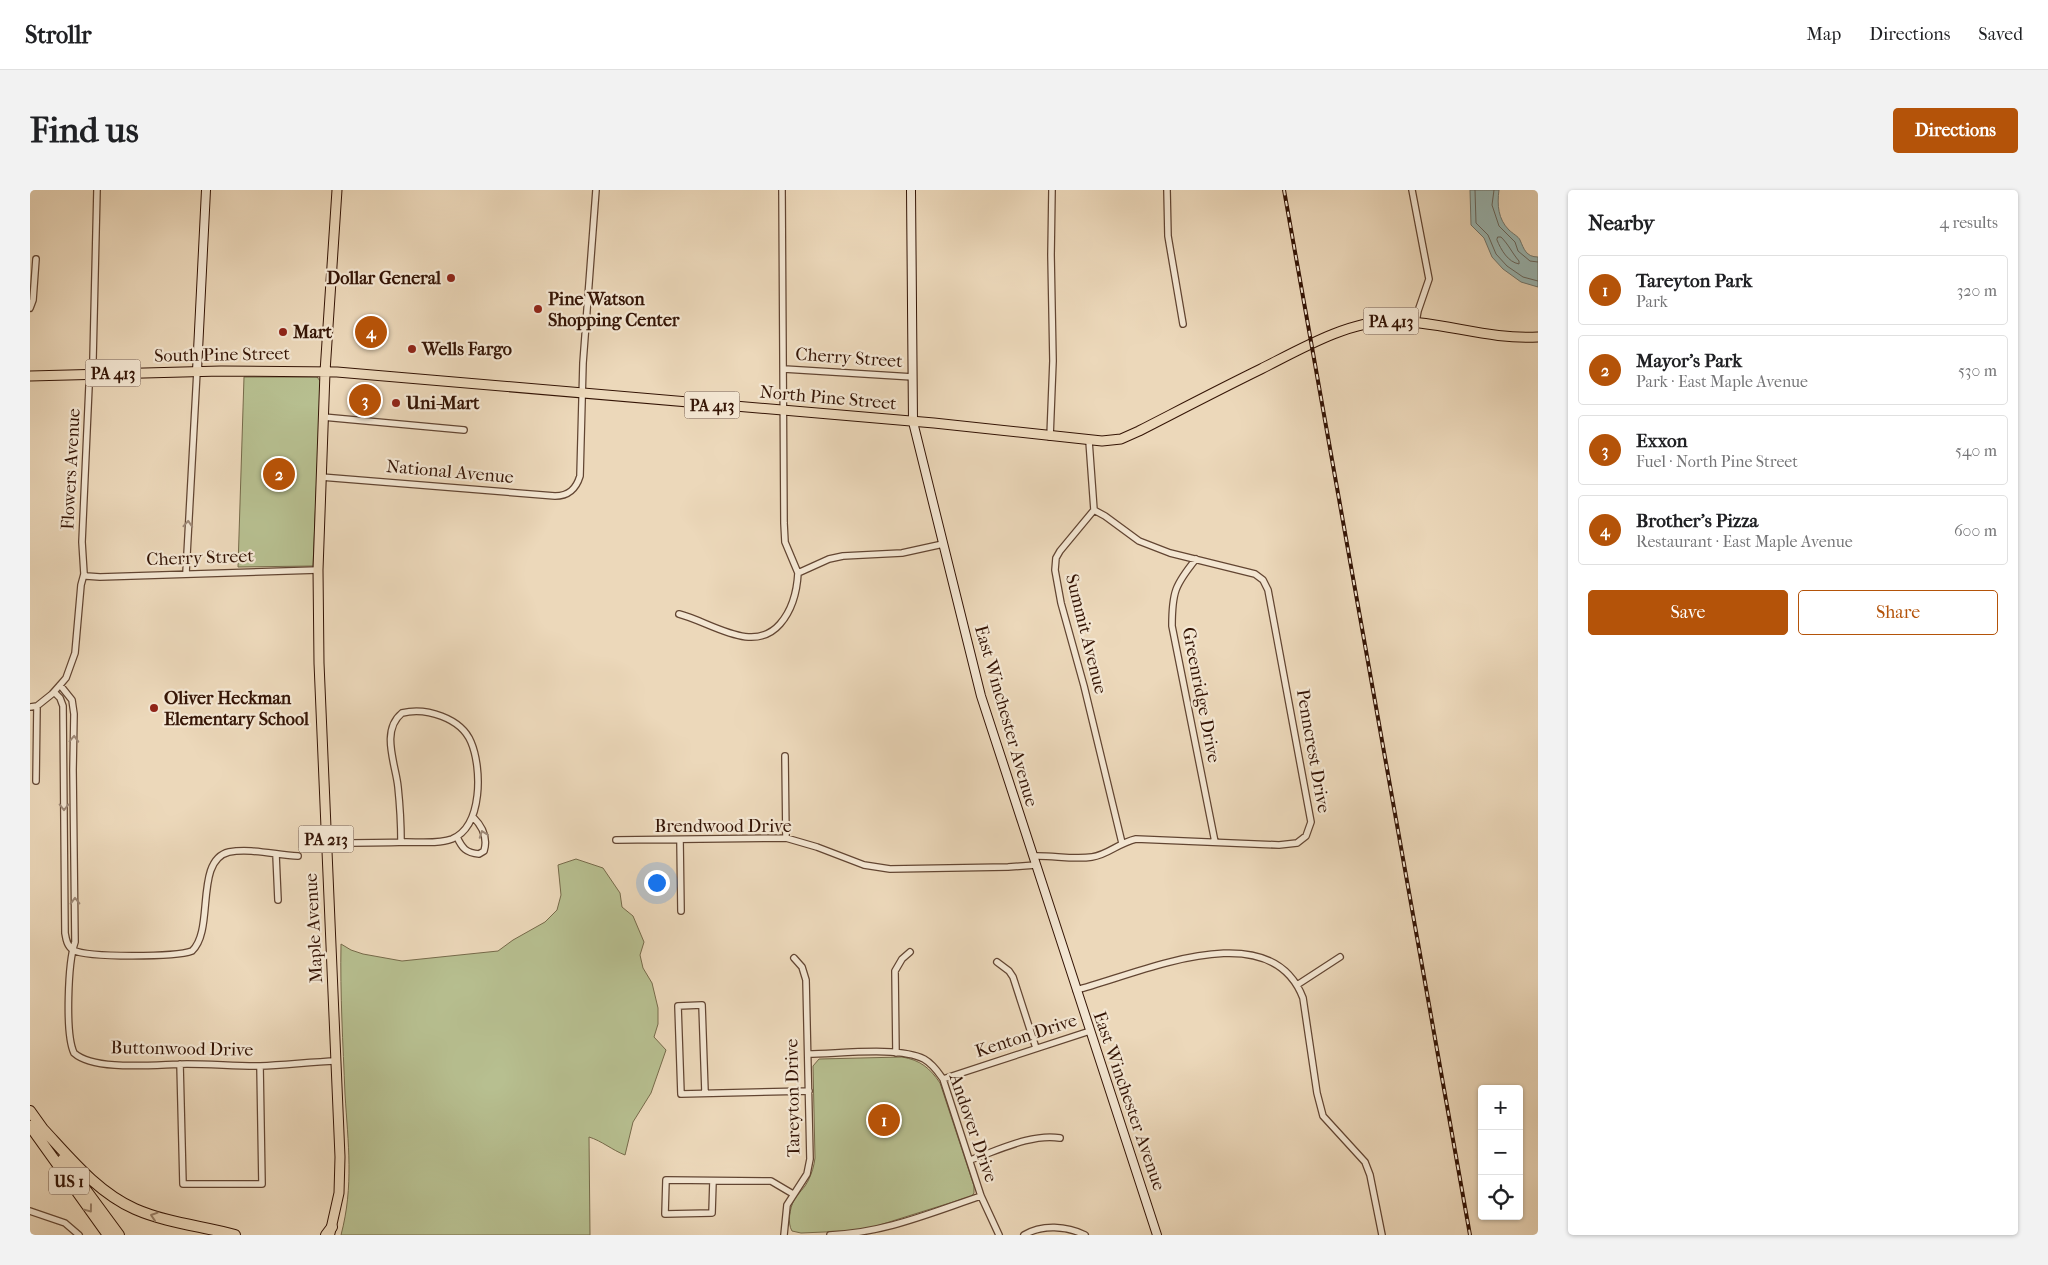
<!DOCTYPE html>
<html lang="en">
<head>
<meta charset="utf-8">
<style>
	body { margin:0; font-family:"IM FELL French Canon",serif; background:#f2f2f2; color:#202124 }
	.controls { position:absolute; right:15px; bottom:15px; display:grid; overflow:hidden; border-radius:5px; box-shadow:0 1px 4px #0004 }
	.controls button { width:45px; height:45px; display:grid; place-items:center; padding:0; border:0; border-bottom:1px solid #e0e0e0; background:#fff; color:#202124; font:25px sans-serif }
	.you { position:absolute; left:626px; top:692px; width:18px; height:18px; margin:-12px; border:4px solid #fff; border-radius:50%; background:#1a73e8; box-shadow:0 0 0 8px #1a73e833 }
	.badge { display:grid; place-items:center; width:32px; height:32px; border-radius:50%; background:#b45309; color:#fff; font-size:16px; font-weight:700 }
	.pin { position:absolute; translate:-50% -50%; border:2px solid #fff; box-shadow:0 1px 5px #0006 }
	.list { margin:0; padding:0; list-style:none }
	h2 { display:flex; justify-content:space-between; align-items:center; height:65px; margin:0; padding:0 20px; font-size:21px }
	h2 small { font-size:16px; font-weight:400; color:#757577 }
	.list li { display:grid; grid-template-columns:32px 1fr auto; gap:15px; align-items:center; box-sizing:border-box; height:70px; margin:0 10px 10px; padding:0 10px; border:1px solid #e0e0e0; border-radius:5px }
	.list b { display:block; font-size:19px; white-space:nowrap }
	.list p { margin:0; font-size:16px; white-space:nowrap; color:#757577 }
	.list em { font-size:16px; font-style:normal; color:#757577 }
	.actions { display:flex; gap:10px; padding:15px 20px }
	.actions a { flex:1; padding:11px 0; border:1px solid #b45309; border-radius:5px; text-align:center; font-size:18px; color:#b45309 }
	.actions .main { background:#b45309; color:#fff }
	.icon { flex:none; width:28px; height:28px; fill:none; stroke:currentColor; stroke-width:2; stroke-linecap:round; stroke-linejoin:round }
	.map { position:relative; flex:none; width:1508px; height:1045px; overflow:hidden; border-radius:5px }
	header { display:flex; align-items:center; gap:30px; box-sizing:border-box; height:70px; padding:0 25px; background:#fff; border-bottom:1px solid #e0e0e0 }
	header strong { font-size:24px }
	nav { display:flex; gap:28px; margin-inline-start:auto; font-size:18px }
	.intro { display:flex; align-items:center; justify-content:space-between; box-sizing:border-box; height:120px; padding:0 30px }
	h1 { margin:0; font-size:35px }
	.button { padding:12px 22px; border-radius:5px; background:#b45309; color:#fff; font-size:18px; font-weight:700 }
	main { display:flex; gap:30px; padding:0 30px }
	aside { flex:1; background:#fff; border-radius:5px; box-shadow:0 1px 4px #0004 }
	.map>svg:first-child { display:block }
</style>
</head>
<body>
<header>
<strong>Strollr</strong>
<nav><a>Map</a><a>Directions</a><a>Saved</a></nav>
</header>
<div class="intro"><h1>Find us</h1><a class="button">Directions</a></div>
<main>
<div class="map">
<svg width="1508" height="1045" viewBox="0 0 1508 1045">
	<rect width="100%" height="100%" fill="#ecd8ba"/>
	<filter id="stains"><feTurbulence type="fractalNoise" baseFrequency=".004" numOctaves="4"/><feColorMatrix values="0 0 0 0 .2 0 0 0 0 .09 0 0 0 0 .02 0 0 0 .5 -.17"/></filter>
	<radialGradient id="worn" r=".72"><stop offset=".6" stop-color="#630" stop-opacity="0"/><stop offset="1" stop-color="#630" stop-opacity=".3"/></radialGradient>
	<path fill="#b7bf90" stroke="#766a4a" d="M214,187H287L291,192L283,376L208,377Z
		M546,669L573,678L590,703L592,717L603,726L614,752L610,765L613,778L622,793L628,818V834L624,847L636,860L621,903L603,932L595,965C582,960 572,951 559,947L560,1045H311C324,996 318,953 315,904C313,854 310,804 311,754L321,760L333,764L372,771L468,761L483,750L515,732L527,720L531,705L528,675Z
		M872,867C890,870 900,878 910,893L944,996V1003L942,1006L840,1038L818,1041L771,1043L762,1041C757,1033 760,1018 764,1010C768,1003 775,998 778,991C782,983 784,976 785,968L783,876L789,869Z"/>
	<path fill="#9ab9b6" stroke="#71776f" d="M1440,0H1469C1467,15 1468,29 1479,40C1482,43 1489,47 1490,50C1494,59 1496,67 1508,67V97L1491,92L1473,79L1462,67L1454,48L1441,35Z"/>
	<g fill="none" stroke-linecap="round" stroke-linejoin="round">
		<path stroke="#67665e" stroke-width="1" d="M1445,0L1446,33L1458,45L1466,64L1477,76L1493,87L1508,91
			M1464,0L1462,15L1469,36L1485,52L1488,61L1500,71L1508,72
			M1468,47H1471C1479,55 1482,63 1489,71V74C1478,72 1471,60 1467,50Z"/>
		<g stroke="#624532" stroke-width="8">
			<path id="street" d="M752,0L754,333L755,352L768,383
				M1137,0L1138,46L1153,134
				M1382,0L1399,89L1388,121L1386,132
				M0,118L3,110L6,69
				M754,179L883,187
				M293,227L434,240
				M1020,247L1023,171L1021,65L1022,0
				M1059,251L1064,320L1030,361L1026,368L1025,380L1031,413L1054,496L1092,653
				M291,287L525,306C539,306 546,299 550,286L553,173L566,0
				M1166,369C1145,395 1142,402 1142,436L1185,652
				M156,383L167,181
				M54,384L56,386L70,387L288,380
				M649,424C681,432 723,465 750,434C763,419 767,402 768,383L799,369L813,366L872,363L913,354
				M30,495L42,510L44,524L43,580L45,752C38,772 35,844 44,863C65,882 129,874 157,874C181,874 205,876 230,876C255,875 281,872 306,871
				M24,502L30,508L33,516L35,743C36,749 37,756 43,760C58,768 146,767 162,761C185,740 164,670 199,662C221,658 246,665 268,666
				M0,517L7,516L22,504L30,495L36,488L45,463L51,395L54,384L52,352L59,196L63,169L67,0
				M755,566L756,648
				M6,591L7,516
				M427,647C432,658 436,663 449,664L454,661C458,648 452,636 443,627
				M586,650L756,648L787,657L834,675L860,679L978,677L1006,675
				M650,650L651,721
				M296,653C323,653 350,653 376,652C390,652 409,654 422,649C453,636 452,578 441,552C431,528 396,517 372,523C350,541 366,575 368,597C370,616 371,634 371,652
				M246,665L248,710
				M1003,666C1022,665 1043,670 1062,667C1078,665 1088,653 1106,649L1249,655L1267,653L1276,646L1281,632L1238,400L1233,390L1225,384L1140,363L1109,351L1075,326L1064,320
				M967,772L979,781L983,787L1006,858
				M1267,795L1310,767
				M1046,800C1107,785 1240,721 1273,808L1287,903L1293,926L1335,972L1340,985L1352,1045
				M866,863L865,781L872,769L880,762
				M778,864C808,864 869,856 894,869C903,874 908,882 913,889L951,1006L969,1045
				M150,874L153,994H232L230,876
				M913,889L1060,841
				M675,902L672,815L648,816L651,904L779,901
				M940,970C967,961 1002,943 1030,948
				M683,991L682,1023L635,1024L636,990L741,991L763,1004
				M0,1021L35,1033L49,1045
				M754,1045L757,1015L777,984L780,969L776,790L772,777L764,768
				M800,1045C854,1043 900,1023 951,1006
				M994,1045C1012,1034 1037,1036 1055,1045"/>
		</g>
		<g stroke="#341405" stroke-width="10">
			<path id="secondary" d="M881,0L883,232L951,506L1127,1045
				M167,181L176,0"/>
		</g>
		<g stroke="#341405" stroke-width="11">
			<path id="primary" d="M0,186L191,181L307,182L904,233L1072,251L1091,249L1109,241C1150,220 1190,199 1231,179C1269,160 1318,131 1361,131C1411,131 1458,150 1508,147
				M300,1043L309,1003L310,967L289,473L288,380L295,182L307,0"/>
		</g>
		<g stroke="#341405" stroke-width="12">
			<path id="highway" d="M0,921L15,942
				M0,936L78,1045
				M12,938C40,968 67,1002 105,1019C137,1033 172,1036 205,1045
				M33,969L89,1045
				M296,1045L302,1037"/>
		</g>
		<use href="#street" stroke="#f3e6d2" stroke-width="5.5"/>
		<use href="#secondary" stroke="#f3e6d2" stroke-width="8"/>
		<use href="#primary" stroke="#ecd8ba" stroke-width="9"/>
		<use href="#highway" stroke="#ecd8ba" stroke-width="10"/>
		<g stroke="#341405" stroke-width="4">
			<path id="rail" d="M1254,0L1440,1045"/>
		</g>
		<use href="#rail" stroke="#f3e6d2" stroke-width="2" stroke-dasharray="5.5" stroke-linecap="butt"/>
	</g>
	<defs><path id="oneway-chevron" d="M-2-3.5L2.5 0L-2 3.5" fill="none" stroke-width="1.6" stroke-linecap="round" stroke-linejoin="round" transform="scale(1.25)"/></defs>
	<g stroke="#9d8876">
		<use href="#oneway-chevron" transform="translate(158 334) rotate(-86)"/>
		<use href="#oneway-chevron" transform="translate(44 549) rotate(-88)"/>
		<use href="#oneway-chevron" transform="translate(34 617) rotate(90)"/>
		<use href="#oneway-chevron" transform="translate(453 644) rotate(-110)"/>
		<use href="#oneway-chevron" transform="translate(45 711) rotate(-91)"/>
	</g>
	<g stroke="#998069">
		<use href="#oneway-chevron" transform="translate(59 1019) rotate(53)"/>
		<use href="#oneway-chevron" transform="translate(124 1026) rotate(-162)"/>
	</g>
	<g fill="#8f2418" stroke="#f3e6d2" stroke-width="2">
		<circle cx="421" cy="88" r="5"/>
		<circle cx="508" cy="119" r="5"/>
		<circle cx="253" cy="142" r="5"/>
		<circle cx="382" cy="159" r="5"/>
		<circle cx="366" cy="213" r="5"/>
		<circle cx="124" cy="518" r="5"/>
	</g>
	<g text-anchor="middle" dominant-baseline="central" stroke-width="4.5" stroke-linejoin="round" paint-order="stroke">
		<g fill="#f3e6d2" stroke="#6d5342" stroke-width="1">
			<rect x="1333.5" y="117.5" width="55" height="27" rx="4"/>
			<rect x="55.5" y="169.5" width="55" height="27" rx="4"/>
			<rect x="654.5" y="201.5" width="55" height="27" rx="4"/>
			<rect x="268.5" y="635.5" width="55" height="27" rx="4"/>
			<rect x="19" y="977.5" width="40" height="27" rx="4"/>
		</g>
		<g font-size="16" font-weight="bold" fill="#341405">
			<text x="1361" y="131">PA 413</text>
			<text x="83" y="183">PA 413</text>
			<text x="682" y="215">PA 413</text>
			<text x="296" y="649">PA 213</text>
			<text x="39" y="991">US 1</text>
		</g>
		<g font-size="18" font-weight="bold" fill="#341405" stroke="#f3e6d2" text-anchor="start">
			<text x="411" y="88" text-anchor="end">Dollar General</text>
			<text x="518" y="109">Pine Watson<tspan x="518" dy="21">Shopping Center</tspan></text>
			<text x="263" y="142">Mart</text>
			<text x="392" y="159">Wells Fargo</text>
			<text x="376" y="213">Uni-Mart</text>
			<text x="134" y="508">Oliver Heckman<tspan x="134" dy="21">Elementary School</tspan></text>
		</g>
		<g font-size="18" fill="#341405" stroke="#f3e6d2">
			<text transform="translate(192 165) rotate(-1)">South Pine Street</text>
			<text transform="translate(819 168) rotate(4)">Cherry Street</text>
			<text transform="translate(798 208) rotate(5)">North Pine Street</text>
			<text transform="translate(41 279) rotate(-87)">Flowers Avenue</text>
			<text transform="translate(420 282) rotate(5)">National Avenue</text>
			<text transform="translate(170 368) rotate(-2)">Cherry Street</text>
			<text transform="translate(1056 444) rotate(76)">Summit Avenue</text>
			<text transform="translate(1171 505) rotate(79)">Greenridge Drive</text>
			<text transform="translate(976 526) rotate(74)">East Winchester Avenue</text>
			<text transform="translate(1283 561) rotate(80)">Penncrest Drive</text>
			<text x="693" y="636">Brendwood Drive</text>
			<text transform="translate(284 738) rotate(-93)">Maple Avenue</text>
			<text transform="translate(996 846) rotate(-18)">Kenton Drive</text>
			<text transform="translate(152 859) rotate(1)">Buttonwood Drive</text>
			<text transform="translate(763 908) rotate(-91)">Tareyton Drive</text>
			<text transform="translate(1099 911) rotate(71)">East Winchester Avenue</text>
			<text transform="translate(943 938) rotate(71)">Andover Drive</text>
		</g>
	</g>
	<rect width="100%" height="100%" filter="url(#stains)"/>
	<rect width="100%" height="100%" fill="url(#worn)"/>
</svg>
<div class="controls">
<button>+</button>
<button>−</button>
<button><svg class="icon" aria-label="locate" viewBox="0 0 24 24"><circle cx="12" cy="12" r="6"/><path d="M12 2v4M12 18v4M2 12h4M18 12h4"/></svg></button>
</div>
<div class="you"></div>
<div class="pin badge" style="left:854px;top:930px">1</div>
<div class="pin badge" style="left:249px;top:284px">2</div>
<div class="pin badge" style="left:335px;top:210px">3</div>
<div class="pin badge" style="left:341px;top:142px">4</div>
</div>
<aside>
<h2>Nearby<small>4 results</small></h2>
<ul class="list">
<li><span class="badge">1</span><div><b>Tareyton Park</b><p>Park</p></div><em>320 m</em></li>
<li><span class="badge">2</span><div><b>Mayor's Park</b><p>Park · East Maple Avenue</p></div><em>530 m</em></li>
<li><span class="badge">3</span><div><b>Exxon</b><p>Fuel · North Pine Street</p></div><em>540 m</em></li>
<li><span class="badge">4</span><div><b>Brother’s Pizza</b><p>Restaurant · East Maple Avenue</p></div><em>600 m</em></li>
</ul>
<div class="actions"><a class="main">Save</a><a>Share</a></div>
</aside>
</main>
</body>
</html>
